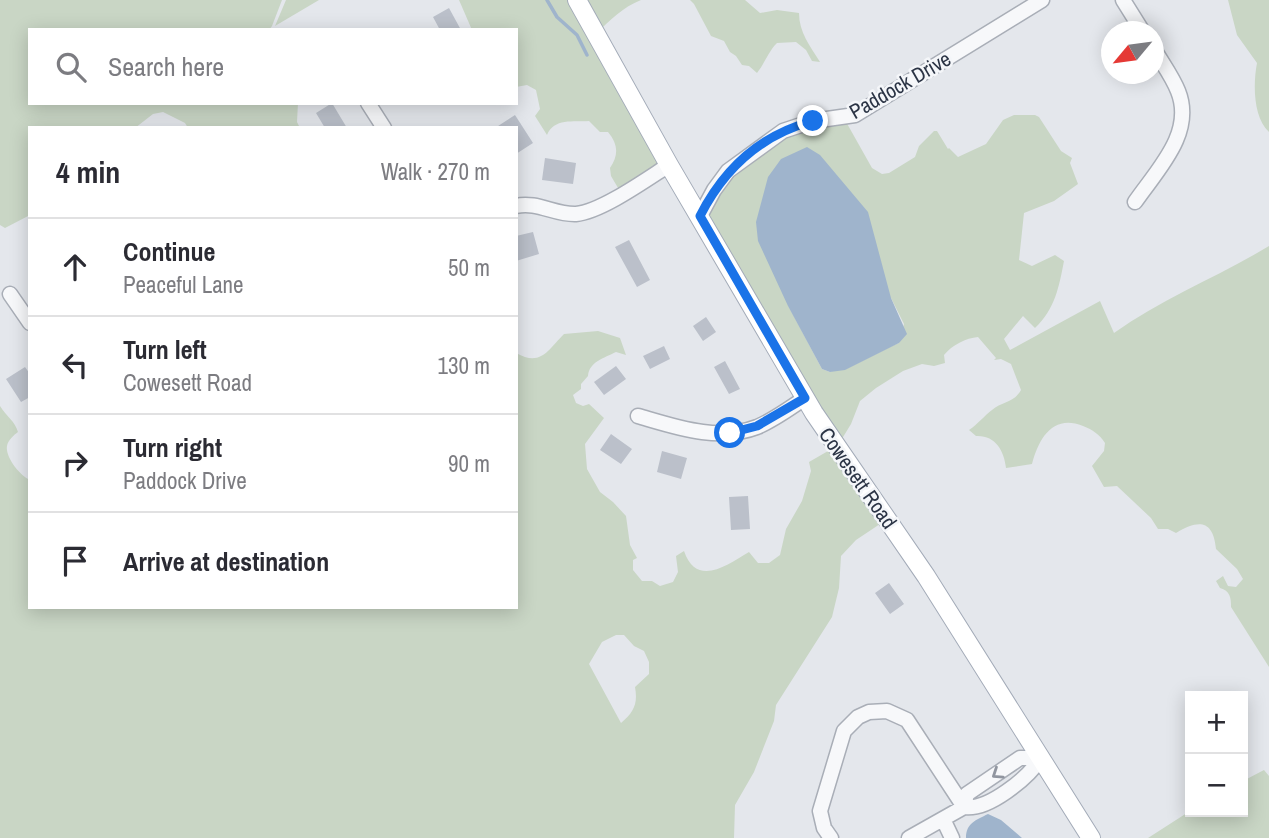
<!DOCTYPE html>
<html lang="en">
<head>
<meta charset="utf-8">
<style>
	body { margin:0; font-family:"Archivo Narrow",sans-serif; background:#f7f7f7; color:#2b2b33 }
	.controls { position:absolute; right:21px; bottom:21px; display:grid; overflow:hidden; border-radius:0px; box-shadow:0 4px 18px #0003 }
	.controls button { width:63px; height:63px; display:grid; place-items:center; padding:0; border:0; border-bottom:2px solid #e1e1e2; background:#fff; color:#2b2b33; font:35px sans-serif }
	.compass { position:absolute; left:1101px; top:21px; width:63px; height:63px; border-radius:50%; background:#fff; box-shadow:0 4px 18px #0003; rotate:241deg }
	.stop { position:absolute; width:21px; height:21px; margin:-16px; border:5px solid #1a73e8; border-radius:50%; background:#fff }
	.stop.end { background:#1a73e8; border-color:#fff; box-shadow:0 2px 7px #0008 }
	.list { margin:0; padding:0; list-style:none }
	h2 { display:flex; justify-content:space-between; align-items:center; height:91px; margin:0; padding:0 28px; font-size:30px }
	h2 small { font-size:23px; font-weight:400; color:#7c7c81 }
	.list li { display:grid; grid-template-columns:46px 1fr auto; gap:21px; align-items:center; box-sizing:border-box; height:98px; padding:0 28px; border-top:2px solid #e1e1e2 }
	.list b { display:block; font-size:26px; white-space:nowrap }
	.list p { margin:0; font-size:23px; white-space:nowrap; color:#7c7c81 }
	.list em { font-size:23px; font-style:normal; color:#7c7c81 }
	.icon { flex:none; width:38px; height:38px; fill:none; stroke:currentColor; stroke-width:2; stroke-linecap:round; stroke-linejoin:round }
	.map { position:relative; flex:none; width:1269px; height:838px; overflow:hidden }
	.search { position:absolute; background:#fff; box-shadow:0 4px 18px #0003; left:28px; top:28px; width:490px; height:77px; display:flex; align-items:center; gap:18px; box-sizing:border-box; padding:0 24px; border-radius:0px; color:#7c7c81; font-size:26px }
	.panel { position:absolute; background:#fff; box-shadow:0 4px 18px #0003; left:28px; top:126px; width:490px; height:483px; border-radius:0px }
	.map>svg:first-child { display:block }
</style>
</head>
<body>
<div class="map">
<svg width="1269" height="838" viewBox="0 0 1269 838">
	<rect width="100%" height="100%" fill="#e4e7ec"/>
	<path fill="#c9d6c5" fill-rule="evenodd" d="M0,0H282L272,26L269,30H30V103H298L297,122L300,128H188L185,123L163,112L153,114L135,128H30V215L5,228L0,225Z
		M286,0H319L275,26Z
		M459,0H641C623,7 610,20 596,34L667,162L621,193L611,176L610,168C619,155 618,144 608,132H600L589,121C573,122 554,118 547,135L535,116L540,109L536,90L527,85L516,87V30H472Z
		M690,0H745L760,13L777,10L799,13C799,32 810,46 820,62L812,61L806,50L796,42L777,43C768,52 765,63 757,73L749,66L742,65L736,56L730,52L724,41L711,36L694,4Z
		M1228,0H1269V132C1253,117 1253,84 1257,63L1237,35Z
		M1014,115H1035L1039,117L1061,151L1072,158L1070,163L1078,184L1054,201L1024,213L1019,260L1032,266L1055,255L1064,261C1059,287 1055,309 1035,328L1023,316L1004,339L1010,350L1100,301L1114,333C1163,298 1218,277 1269,246V667L1231,607C1231,597 1230,591 1220,588L1216,581L1223,576L1228,586L1236,587L1243,579L1237,569L1216,549C1213,519 1198,520 1176,533L1168,529H1158L1151,518L1117,486L1104,487L1092,466L1104,451L1105,443C1099,434 1093,430 1083,426C1053,414 1039,438 1032,464L1006,468C1004,450 995,435 976,436L969,430C978,424 984,416 992,410C1002,401 1014,403 1021,390L1011,364L1001,359L994,360L996,358L978,337C966,338 952,345 944,355L945,363L934,366L922,364L903,371L876,388L860,401L851,424L840,442L886,520L856,540L841,556L839,588L832,617L776,705L774,721L754,772L735,805L734,838H0V406C6,416 15,421 18,432C14,435 8,440 7,446C5,457 20,476 30,480V607H516V353C541,367 548,350 564,334L598,331L620,338L626,355L616,352C604,358 589,362 588,376L581,384V389L573,395L576,403L583,406L589,404L604,418L585,444L587,469L600,492L613,502L626,516L630,545L637,558L633,560V570L642,581H652L660,586L673,582L678,572L676,556L684,551C697,588 727,565 749,552L758,563H769L780,555L786,529L802,501L811,471L809,462L835,447L700,214L712,192L782,133L845,120L872,168L882,174L889,173L915,157L919,146L934,131H937L948,149L949,148L958,157L986,144L1003,120ZM891,298L904,324L899,343L830,372L822,369L788,305ZM616,635H624L634,646L644,651L649,662V674L635,687C638,704 634,712 621,723L589,664L602,642Z
		M1264,770L1269,776V838H1148L1190,811L1243,812V781Z"/>
	<path fill="#9fb4cc" d="M807,147L820,155L868,212L891,298L907,334L899,343L845,370L830,372L822,369L788,306L758,241L756,222L768,177L781,159Z
		M988,814L1001,820L1022,838H966C966,823 976,820 988,814Z"/>
	<g fill="none" stroke-linecap="round" stroke-linejoin="round">
		<path stroke="#9fb4cc" stroke-width="3.5" d="M547,0L557,17L577,35L587,55"/>
	</g>
	<path fill="#bbc0ca" d="M449,8L461,30H440L433,17Z
		M332,103L347,128H325L316,113Z
		M515,115L533,143L516,154V128H495Z
		M545,158L576,163L573,184L542,180Z
		M533,232L539,254L516,261V236Z
		M629,240L650,280L637,287L615,247Z
		M706,317L716,332L703,341L693,326Z
		M664,346L670,359L650,369L643,356Z
		M725,361L740,389L729,394L714,367Z
		M616,366L626,379L604,395L594,382Z
		M25,367L30,374V397L21,402L6,379Z
		M611,434L632,449L621,464L600,450Z
		M662,451L687,458L681,479L657,472Z
		M748,496L750,529L731,530L729,497Z
		M889,583L904,604L890,614L875,593Z"/>
	<g fill="none" stroke-linecap="round" stroke-linejoin="round">
		<g stroke="#a9aeb7" stroke-width="17">
			<path id="minor" d="M1123,0L1143,32
				M368,103L384,128
				M1135,202C1157,170 1195,133 1178,91C1172,76 1162,63 1154,49
				M516,206C537,201 555,215 576,214C601,212 647,179 669,165
				M700,216L714,190L728,171L783,131L813,121L855,115L1042,0
				M10,294L30,323
				M638,416C676,427 718,442 757,427C774,420 790,408 805,398
				M964,807L967,794L1020,758H1041
				M943,819L952,838
				M831,838L824,828L820,811L844,731L858,717L869,712L887,711L907,720L964,807
				M909,838L964,807C988,811 1028,778 1041,758"/>
		</g>
		<g stroke="#a3abb8" stroke-width="20">
			<path id="major" d="M577,0L669,165L814,413L926,576L1091,838"/>
		</g>
		<use href="#minor" stroke="#f7f8fa" stroke-width="14"/>
		<use href="#major" stroke="#fff" stroke-width="18"/>
	</g>
	<defs><path id="oneway-chevron" d="M-2-3.5L2.5 0L-2 3.5" fill="none" stroke-width="1.6" stroke-linecap="round" stroke-linejoin="round" transform="scale(1.75)"/></defs>
	<use stroke="#9196a0" href="#oneway-chevron" transform="translate(997 774) rotate(146)"/>
	<g fill="none" stroke-linecap="round" stroke-linejoin="round">
		<path stroke="#1a73e8" stroke-width="9" d="M730,433L757,426L805,398L700,216C724,169 760,135 813,121"/>
	</g>
	<g text-anchor="middle" dominant-baseline="central" stroke-width="5" stroke-linejoin="round" paint-order="stroke">
		<g font-size="21" fill="#2b3445" stroke="#f4f6f9">
			<text transform="translate(900 85) rotate(-30)">Paddock Drive</text>
			<text transform="translate(858 478) rotate(55)">Cowesett Road</text>
		</g>
	</g>
</svg>
<div class="controls">
<button>+</button>
<button>−</button>
</div>
<svg class="compass" viewBox="-18 -18 36 36"><path d="M0-13l5 13h-10z" fill="#e53935"/><path d="M0 13l5-13h-10z" fill="#7c7c81"/></svg>
<div class="stop" style="left:730px;top:433px"></div>
<div class="stop end" style="left:813px;top:121px"></div>
<div class="search"><svg class="icon" aria-label="search" viewBox="0 0 24 24"><circle cx="10" cy="10" r="6"/><path d="M15 15l6 6"/></svg>Search here</div>
<section class="panel">
<h2>4 min<small>Walk · 270 m</small></h2>
<ul class="list">
<li><svg class="icon" aria-label="ahead" viewBox="0 0 24 24"><path d="M12 20V5M6 11l6-6 6 6"/></svg><div><b>Continue</b><p>Peaceful Lane</p></div><em>50 m</em></li>
<li><svg class="icon" aria-label="left" viewBox="0 0 24 24"><path d="M17 20v-9H6M10 6l-5 5 5 5"/></svg><div><b>Turn left</b><p>Cowesett Road</p></div><em>130 m</em></li>
<li><svg class="icon" aria-label="right" viewBox="0 0 24 24"><path d="M7 20v-9h11M14 6l5 5-5 5"/></svg><div><b>Turn right</b><p>Paddock Drive</p></div><em>90 m</em></li>
<li><svg class="icon" aria-label="arrive" viewBox="0 0 24 24"><path d="M6 21V4h12l-3 4 3 4H6"/></svg><div><b>Arrive at destination</b></div></li>
</ul>
</section>
</div>
</body>
</html>
